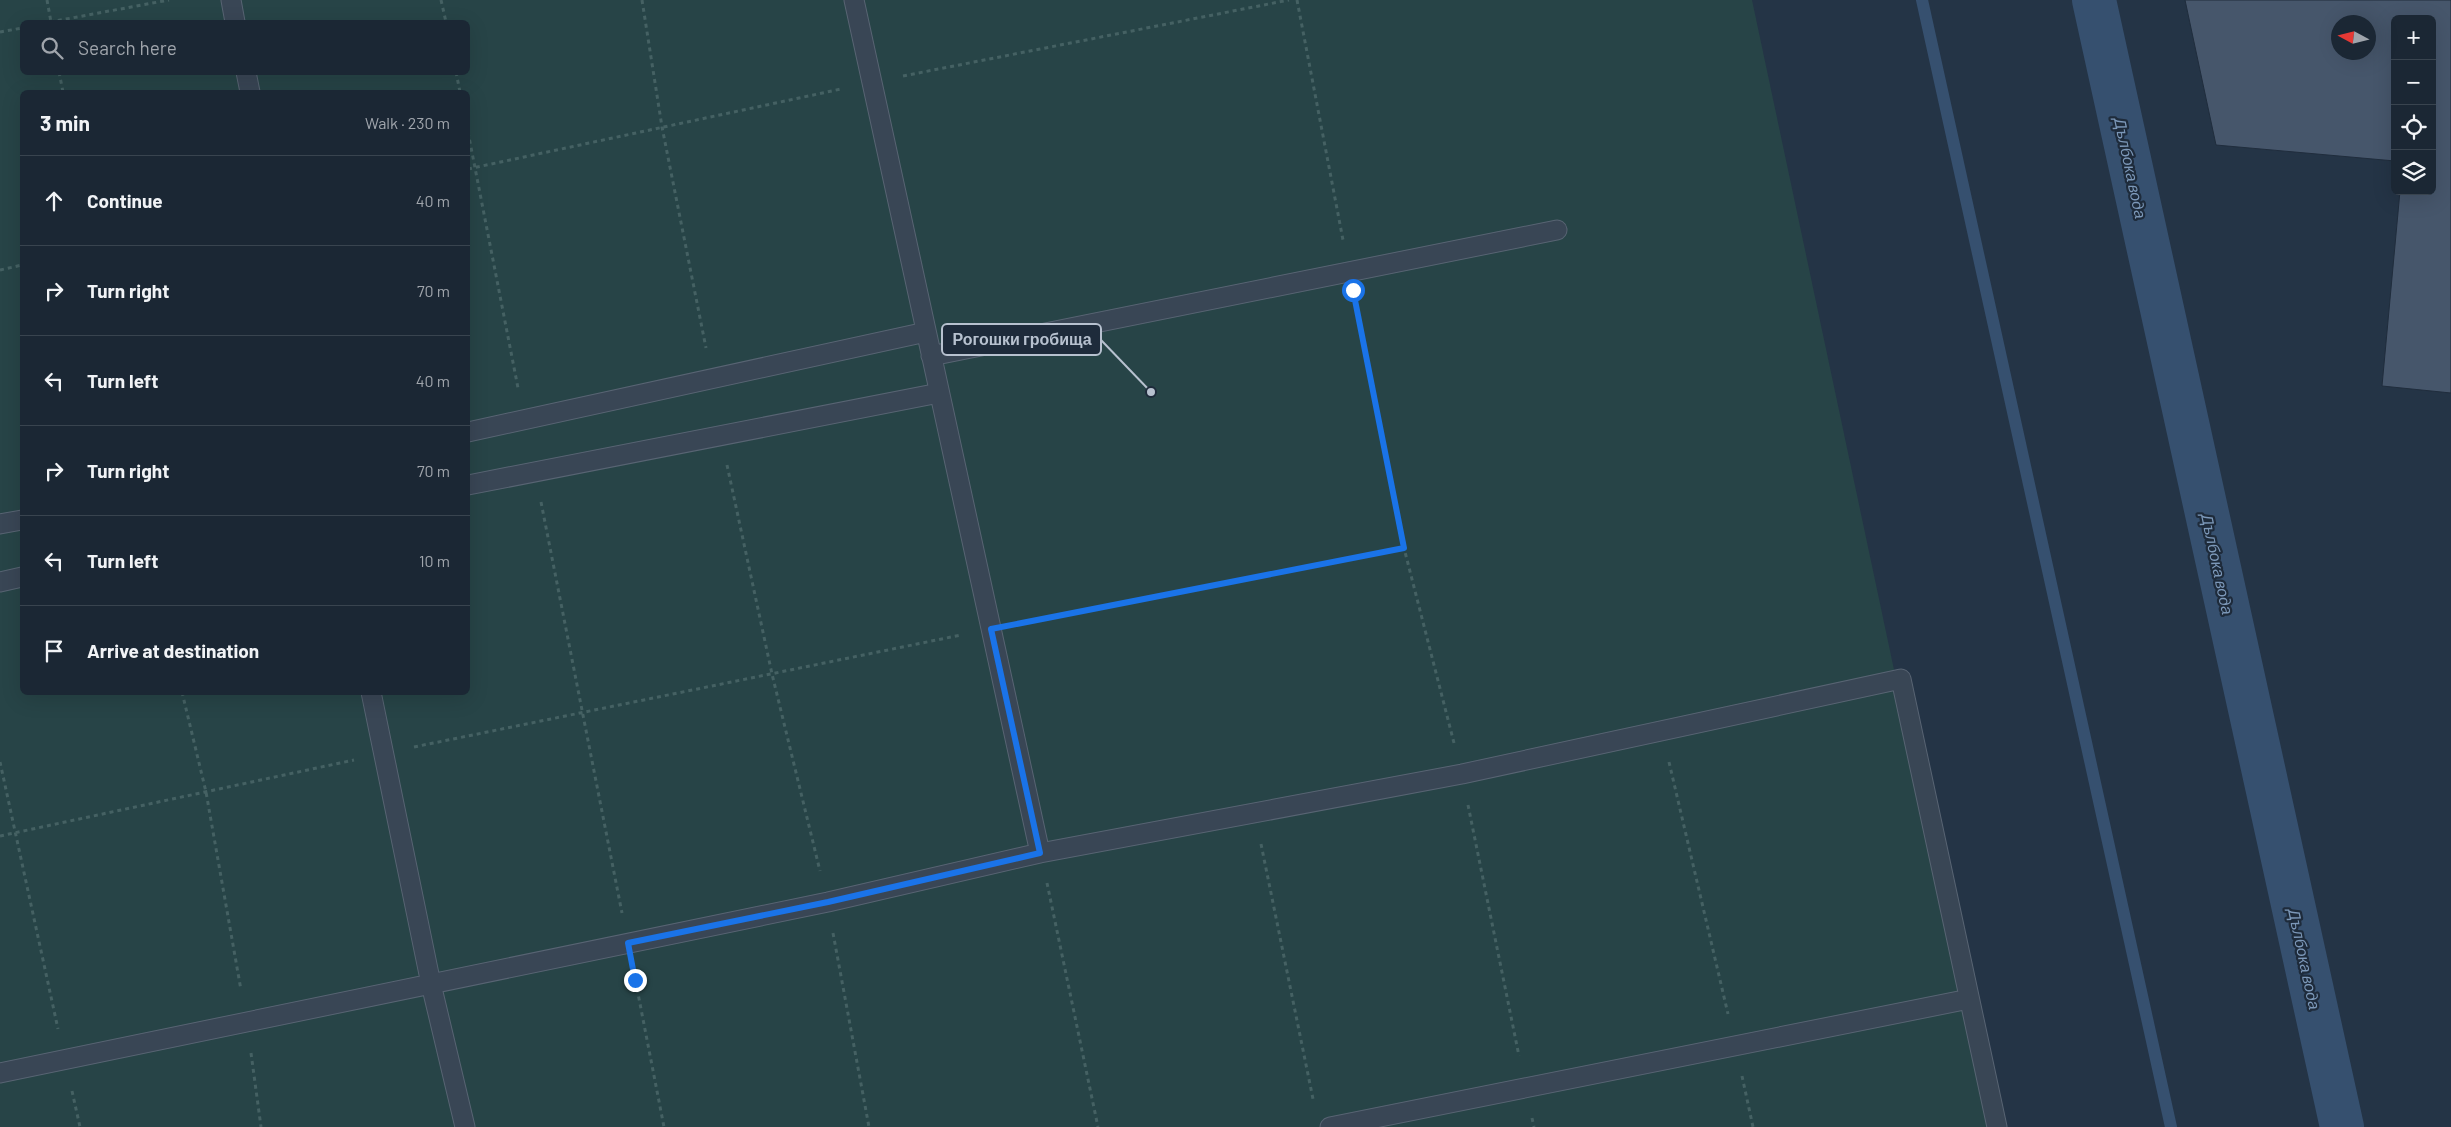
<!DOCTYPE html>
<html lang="en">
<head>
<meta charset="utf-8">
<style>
	body { margin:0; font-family:Barlow,sans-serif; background:#283340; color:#f1f3f6 }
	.controls { position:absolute; right:15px; top:15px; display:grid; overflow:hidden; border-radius:8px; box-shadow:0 5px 20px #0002 }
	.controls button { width:45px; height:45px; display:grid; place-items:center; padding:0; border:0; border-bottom:1px solid #39444f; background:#1b2734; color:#f1f3f6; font:25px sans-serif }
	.compass { position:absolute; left:2331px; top:15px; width:45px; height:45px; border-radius:50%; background:#1b2734; box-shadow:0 5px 20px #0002; rotate:277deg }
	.stop { position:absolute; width:15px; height:15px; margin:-11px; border:4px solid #1a73e8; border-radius:50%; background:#fff }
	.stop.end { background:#1a73e8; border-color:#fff; box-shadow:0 1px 5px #0008 }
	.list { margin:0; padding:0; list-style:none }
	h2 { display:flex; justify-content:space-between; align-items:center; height:65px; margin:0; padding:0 20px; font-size:21px }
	h2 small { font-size:16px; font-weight:400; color:#a0a5ac }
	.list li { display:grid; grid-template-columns:32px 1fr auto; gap:15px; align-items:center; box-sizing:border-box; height:90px; padding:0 20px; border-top:1px solid #39444f }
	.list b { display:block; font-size:19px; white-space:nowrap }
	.list em { font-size:16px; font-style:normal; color:#a0a5ac }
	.icon { flex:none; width:28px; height:28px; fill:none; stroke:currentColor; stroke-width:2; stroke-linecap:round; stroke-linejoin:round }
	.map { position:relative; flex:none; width:2451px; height:1127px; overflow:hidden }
	.search { position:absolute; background:#1b2734; box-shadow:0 5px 20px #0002; left:20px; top:20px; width:450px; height:55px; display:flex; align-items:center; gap:12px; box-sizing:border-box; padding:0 18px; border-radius:8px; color:#a0a5ac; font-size:19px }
	.panel { position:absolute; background:#1b2734; box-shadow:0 5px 20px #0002; left:20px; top:90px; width:450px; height:605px; border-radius:8px }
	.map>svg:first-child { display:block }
</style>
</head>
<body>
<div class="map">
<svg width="2451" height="1127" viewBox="0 0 2451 1127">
	<rect width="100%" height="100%" fill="#243446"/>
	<path fill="#274447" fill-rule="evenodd" d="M0,0H1752L1991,1127H0ZM22,22H468V72H22ZM22,92H468V692H22Z"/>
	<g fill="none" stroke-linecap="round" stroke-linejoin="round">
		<path stroke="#36506f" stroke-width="12" d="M1922,0L2171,1127"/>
		<path stroke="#36506f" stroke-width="44" d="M2094,0L2342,1127"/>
	</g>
	<path fill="#46566b" stroke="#202d3d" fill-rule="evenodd" d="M2185,0H2451V393L2382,386L2400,191H2432V19H2395V161L2216,145ZM2338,22H2368V52H2338Z"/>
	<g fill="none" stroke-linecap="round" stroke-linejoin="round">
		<g stroke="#586473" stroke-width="21">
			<path id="lane" d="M231,0L235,22
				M854,0L1040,853
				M246,72L250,92
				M931,356L1557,230
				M468,432L926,332
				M468,485L939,393
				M0,524L22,520
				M0,582L22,577
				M371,692L431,984L465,1127
				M0,1073L828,902L1040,853L1462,774L1901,679L1997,1127
				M1330,1127L1969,999"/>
		</g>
		<path stroke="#456163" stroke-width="3" stroke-dasharray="4 4" stroke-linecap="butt" d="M47,0L51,22
			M441,0L446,22
			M642,0L662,127L706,348
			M1297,0L1343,240
			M50,22L169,0
			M0,32L22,28
			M59,72L63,92
			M456,72L460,92
			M903,76L1289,0
			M468,132L518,388
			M468,169L841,89
			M0,270L22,265
			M1356,302L1404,548L1454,743
			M727,465L772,674L820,871
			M541,502L622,913
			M1021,623L1404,548
			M182,692L206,792L241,990
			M414,747L961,635
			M0,762L58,1029
			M1669,762L1728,1014
			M1468,805L1519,1056
			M0,836L354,760
			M1261,844L1313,1099
			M1047,883L1098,1127
			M833,933L869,1127
			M634,973L664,1127
			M251,1053L261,1127
			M1742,1076L1753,1127
			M72,1091L80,1127
			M1532,1118L1534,1127"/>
		<use href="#lane" stroke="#394655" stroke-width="19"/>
	</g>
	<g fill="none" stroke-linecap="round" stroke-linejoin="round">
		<path stroke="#1a73e8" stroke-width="6" d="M635,980L628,943L828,902L1040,853L991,629L1404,548L1353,290"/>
	</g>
	<g text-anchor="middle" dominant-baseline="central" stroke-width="4.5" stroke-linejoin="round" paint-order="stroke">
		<g font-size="16" font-style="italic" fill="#7c98b9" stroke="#1e2b3b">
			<text transform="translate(2131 168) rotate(78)">Дълбока вода</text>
			<text transform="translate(2218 564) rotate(78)">Дълбока вода</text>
			<text transform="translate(2305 959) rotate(78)">Дълбока вода</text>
		</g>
	</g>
	<path fill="none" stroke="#b7c1cf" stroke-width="2" d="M1151 392L1101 340"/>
	<circle fill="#b7c1cf" stroke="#1e2b3b" stroke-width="2" cx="1151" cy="392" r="5"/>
	<rect fill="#1e2b3b" stroke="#b7c1cf" stroke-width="2" x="942" y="324" width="159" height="31" rx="5"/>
	<g font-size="16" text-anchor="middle" font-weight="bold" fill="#b7c1cf">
		<text x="1022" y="345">Рогошки гробища</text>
	</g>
</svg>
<div class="controls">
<button>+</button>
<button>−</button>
<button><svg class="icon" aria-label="locate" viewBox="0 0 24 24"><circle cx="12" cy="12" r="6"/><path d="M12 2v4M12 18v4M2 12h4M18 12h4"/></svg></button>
<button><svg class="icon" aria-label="layers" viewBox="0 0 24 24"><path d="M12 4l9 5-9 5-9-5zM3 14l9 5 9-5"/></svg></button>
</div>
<svg class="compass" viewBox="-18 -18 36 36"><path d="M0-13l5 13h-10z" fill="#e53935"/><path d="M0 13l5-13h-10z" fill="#a0a5ac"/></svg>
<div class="stop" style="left:1353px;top:290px"></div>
<div class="stop end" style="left:635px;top:980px"></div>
<div class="search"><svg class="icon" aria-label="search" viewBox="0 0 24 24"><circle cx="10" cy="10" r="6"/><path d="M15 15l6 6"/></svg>Search here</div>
<section class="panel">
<h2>3 min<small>Walk · 230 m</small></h2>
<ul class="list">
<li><svg class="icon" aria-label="ahead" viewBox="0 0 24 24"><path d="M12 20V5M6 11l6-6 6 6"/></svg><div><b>Continue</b></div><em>40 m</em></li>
<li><svg class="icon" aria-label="right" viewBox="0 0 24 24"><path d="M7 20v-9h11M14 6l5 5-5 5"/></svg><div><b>Turn right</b></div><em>70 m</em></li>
<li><svg class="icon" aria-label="left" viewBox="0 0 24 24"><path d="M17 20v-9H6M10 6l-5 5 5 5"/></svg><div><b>Turn left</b></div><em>40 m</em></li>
<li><svg class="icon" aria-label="right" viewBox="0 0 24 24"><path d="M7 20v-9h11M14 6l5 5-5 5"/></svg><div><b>Turn right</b></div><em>70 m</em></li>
<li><svg class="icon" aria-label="left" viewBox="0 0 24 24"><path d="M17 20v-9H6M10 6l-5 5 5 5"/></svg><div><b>Turn left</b></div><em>10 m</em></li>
<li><svg class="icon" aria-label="arrive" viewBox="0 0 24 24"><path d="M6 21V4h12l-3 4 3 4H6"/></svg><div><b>Arrive at destination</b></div></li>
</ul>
</section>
</div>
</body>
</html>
